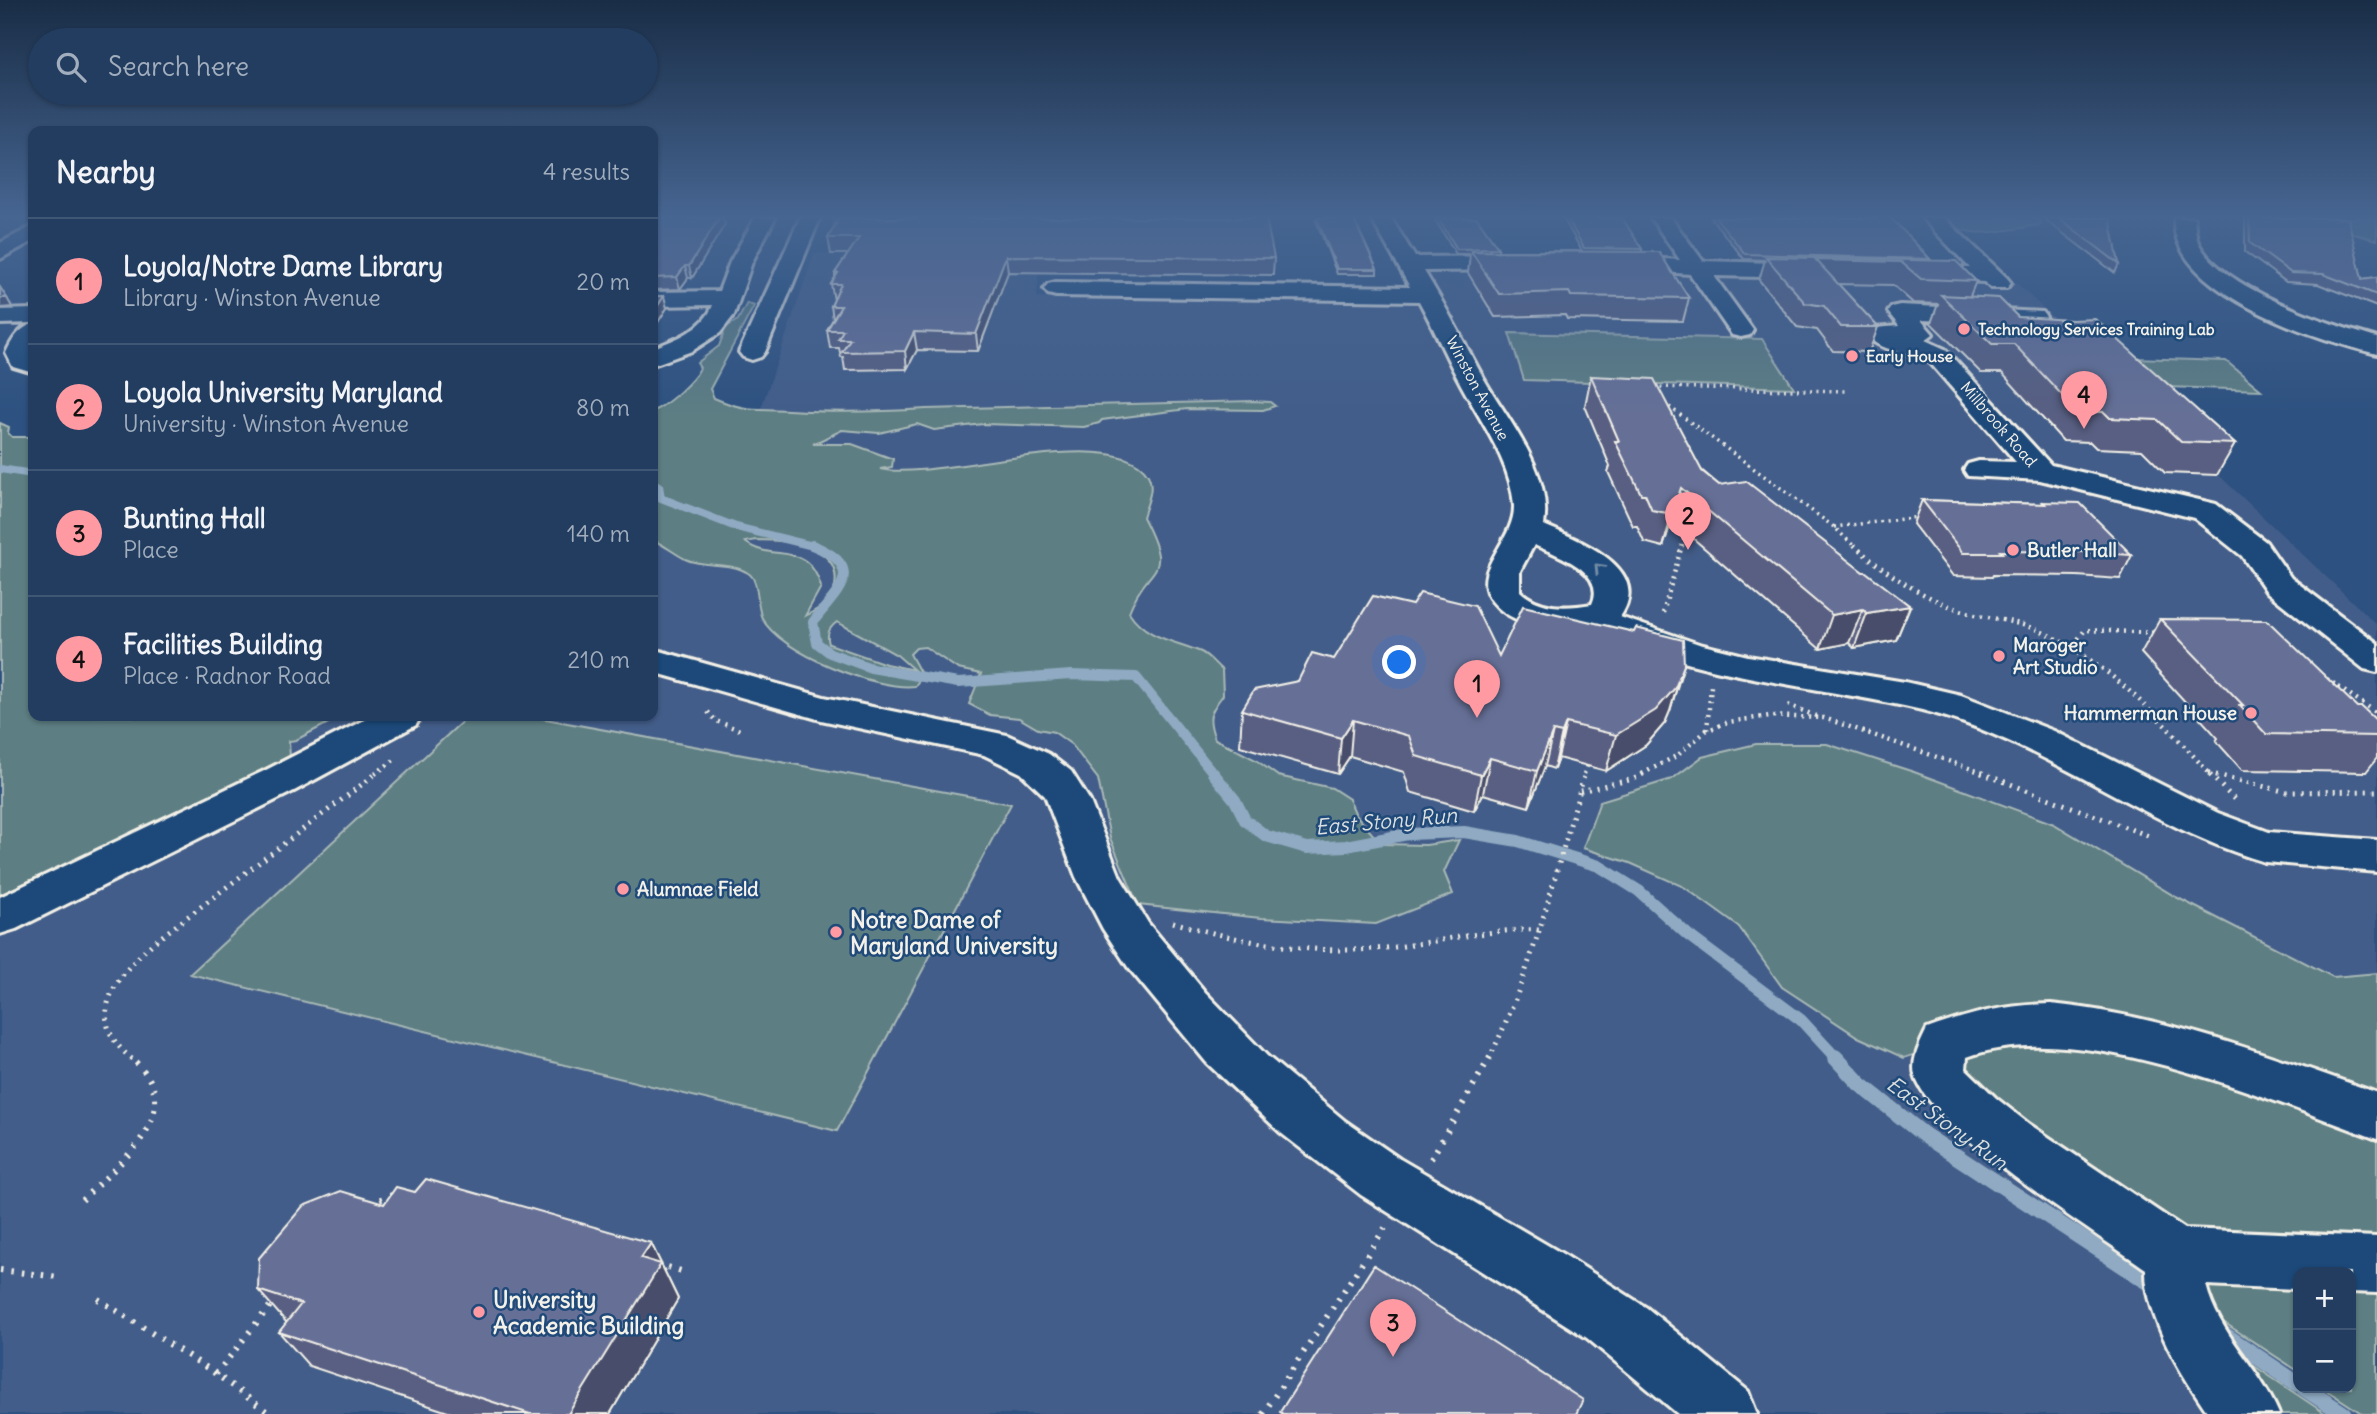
<!DOCTYPE html>
<html lang="en">
<head>
<meta charset="utf-8">
<style>
	body { margin:0; font-family:Delius,sans-serif; background:#2a4466; color:#f1f3f6 }
	.controls { position:absolute; right:21px; bottom:21px; display:grid; overflow:hidden; border-radius:14px; box-shadow:0 2px 5px #0004 }
	.controls button { width:63px; height:63px; display:grid; place-items:center; padding:0; border:0; border-bottom:2px solid #3f5675; background:#223d60; color:#f1f3f6; font:35px sans-serif }
	.you { position:absolute; left:1400px; top:663px; width:24px; height:24px; margin:-18px; border:5px solid #fff; border-radius:50%; background:#1a73e8; box-shadow:0 0 0 10px #1a73e833 }
	.badge { display:grid; place-items:center; width:46px; height:46px; border-radius:50%; background:#ff9aa2; color:#111; font-size:23px; font-weight:700 }
	.pin { position:absolute; translate:-50% -58px; filter:drop-shadow(0 2px 4px #0008) }
	.pin::after { content:''; position:absolute; top:37px; width:24px; height:21px; background:inherit; clip-path:polygon(0 0,100% 0,50% 100%) }
	.list { margin:0; padding:0; list-style:none }
	h2 { display:flex; justify-content:space-between; align-items:center; height:91px; margin:0; padding:0 28px; font-size:30px }
	h2 small { font-size:23px; font-weight:400; color:#a2aebd }
	.list li { display:grid; grid-template-columns:46px 1fr auto; gap:21px; align-items:center; box-sizing:border-box; height:126px; padding:0 28px; border-top:2px solid #3f5675 }
	.list b { display:block; font-size:26px; white-space:nowrap }
	.list p { margin:0; font-size:23px; white-space:nowrap; color:#a2aebd }
	.list em { font-size:23px; font-style:normal; color:#a2aebd }
	.icon { flex:none; width:38px; height:38px; fill:none; stroke:currentColor; stroke-width:2; stroke-linecap:round; stroke-linejoin:round }
	.map { position:relative; flex:none; width:2377px; height:1414px; overflow:hidden }
	.search { position:absolute; background:#223d60; box-shadow:0 2px 5px #0004; left:28px; top:28px; width:630px; height:77px; display:flex; align-items:center; gap:18px; box-sizing:border-box; padding:0 24px; border-radius:38px; color:#a2aebd; font-size:26px }
	.panel { position:absolute; background:#223d60; box-shadow:0 2px 5px #0004; left:28px; top:126px; width:630px; height:595px; border-radius:14px }
	.map>svg:first-child { display:block }
</style>
</head>
<body>
<div class="map">
<svg width="2377" height="1414" viewBox="0 0 2377 1414">
	<rect width="100%" height="100%" fill="#2d5180"/>
	<filter id="ink" filterUnits="userSpaceOnUse"><feTurbulence type="fractalNoise" baseFrequency=".0143" numOctaves="2"/><feDisplacementMap in="SourceGraphic" scale="14" xChannelSelector="R" yChannelSelector="G"/><feConvolveMatrix kernelMatrix="1 2 1 2 8 2 1 2 1" color-interpolation-filters="sRGB"/></filter>
	<g filter="url(#ink)">
		<path fill="#425d89" fill-rule="evenodd" d="M1039,253L1037,297L1425,302L1404,265L2007,274L2377,625V1414H0V906L288,732L289,716H653V441L758,417L814,254ZM2298,1272H2351V1388H2298Z"/>
		<path fill="#5d7e83" stroke="#a8b8b6" stroke-width="2" fill-rule="evenodd" d="M1943,218H2039L2041,225C2009,228 1968,244 1943,218Z
			M2333,218H2377V240L2347,232Z
			M747,303L754,306L710,389L714,398C746,412 756,408 788,410C835,413 879,412 926,409L1253,401L1270,402L1275,406L1263,410L1187,409L1102,420L1099,423L1084,427L983,424L934,430L917,424L879,433L842,430L813,444H852L893,459L892,467L880,469C935,482 1115,421 1148,475C1155,488 1147,503 1143,517C1176,581 1148,561 1129,612C1146,639 1176,641 1201,652C1208,655 1215,664 1222,670L1223,695C1209,713 1207,718 1215,739L1256,760L1278,776L1332,788L1349,799L1356,815L1381,844L1426,845L1459,840L1444,872L1453,894L1376,924L1261,918L1138,905L1110,838L1098,779L1072,745L1054,732L1038,729L1019,718L990,715L969,704L981,674L958,669L925,647L916,648L910,654L922,676L915,686C879,691 779,653 762,618C756,606 760,580 748,573C729,561 704,568 685,559C674,553 664,545 653,540V411C667,405 694,381 700,368L697,363L719,346L726,327L738,320ZM756,540C785,540 842,544 835,586C832,600 818,610 805,616L821,587C807,538 774,564 745,542ZM837,622L897,655L914,670L886,664L829,644C826,634 829,628 837,622Z
			M1509,333L1762,339L1794,388L1524,380Z
			M2102,357L2226,361L2261,390L2133,386Z
			M0,423L9,427L8,433L12,437H33V716L335,717L334,720L296,740L289,741L290,758L0,906Z
			M468,716H529L1011,804L837,1131L190,974Z
			M1756,744H1827L1914,772L2054,824L2176,897L2333,977L2377,973V1102L2124,1025L1919,1053L1904,1058L1858,1037L1782,987L1739,927L1684,887L1630,863L1583,848L1600,801L1672,779L1702,757Z
			M2115,1046L2377,1128V1251L2171,1236L1957,1068L1975,1047Z
			M2283,1274L2298,1275V1371L2205,1310L2206,1291L2216,1281Z
			M2351,1278L2377,1279V1414H2363L2323,1388H2351Z
			M2217,1341L2326,1414H2267Z"/>
		<g fill="none" stroke-linecap="round" stroke-linejoin="round">
			<path stroke="#8faac2" stroke-width="8" d="M0,469L33,474
				M653,483L659,486L661,498L736,527L817,547"/>
			<path stroke="#8faac2" stroke-width="10" d="M812,545C869,568 837,591 813,622L817,643L830,653L871,668L958,683L1071,675L1136,677L1214,774"/>
			<path stroke="#8faac2" stroke-width="12" d="M1213,773L1235,800L1245,820L1266,836L1307,848L1346,846L1408,834L1464,832L1518,841L1599,866L1639,891L1688,935L1801,1020L1837,1059"/>
			<path stroke="#8faac2" stroke-width="16" d="M1835,1057L1860,1084L1924,1135L2156,1287
				M2222,1333L2298,1384
				M2304,1388L2344,1414"/>
			<g stroke="#f4f1e8" stroke-width="6">
				<path id="minor" d="M755,218H775L752,262L734,315L720,333L692,351L653,365V348C675,340 704,329 713,305L653,306V292L719,291L730,262Z
					M800,218H820L765,352L761,357L752,360L743,357L739,352Z
					M1371,218H1391L1415,257L1520,256L1528,258L1531,263L1528,268L1520,270L1424,271C1446,306 1464,343 1484,379C1508,421 1553,473 1544,525C1578,540 1654,568 1620,617L1699,644L1748,656L1905,682L1961,695L2054,731L2218,813L2269,832L2377,840V872L2265,862C2139,825 2034,732 1904,706C1828,690 1751,681 1676,660C1654,654 1631,647 1610,638C1601,635 1592,628 1583,627C1578,626 1571,628 1566,628C1540,628 1508,622 1492,601C1468,570 1515,542 1514,506C1511,460 1478,418 1458,379C1444,353 1433,326 1419,301L1056,296L1048,294L1044,289L1048,284L1056,282L1410,287ZM1534,545C1558,555 1607,572 1592,604C1567,608 1540,610 1520,591V571Z
					M1651,218H1671L1703,261L1814,264L1822,266L1825,271L1822,276L1814,278L1714,276L1753,330L1750,335L1741,337L1732,335L1690,274L1607,268L1604,263L1607,258L1615,256L1680,260Z
					M1922,218H1944L2007,278L2011,283L2007,288H1991L1984,282L1908,278L1905,273L1908,268L1916,266L1970,268Z
					M2174,218H2194C2195,226 2195,236 2199,244C2223,289 2329,324 2377,338V354C2317,339 2171,294 2174,218Z
					M33,226V241L0,259V243Z
					M1900,305L2043,312L2046,317L2043,322L2034,324L1921,320L1933,334L1925,340L1945,349L2051,465L2216,504L2266,542L2291,578L2377,643V672L2364,669L2267,592L2242,556L2194,518L2040,480L1968,476L1964,470L1968,464L1979,461L2016,462L1927,359C1908,351 1880,352 1868,336L1874,328L1899,326L1888,312L1891,307Z
					M33,309V323L0,324V310Z
					M33,324V373L13,367L6,353C12,340 19,328 33,324Z
					M653,649L824,697L1007,735L1049,754L1071,771L1090,801L1120,877L1148,923L1205,992L1267,1056L1345,1121L1400,1159L1566,1256L1647,1308L1748,1391L1757,1414H1678L1587,1338L1361,1195L1281,1133L1207,1063L1128,967L1103,929L1076,877L1045,796L1021,773L984,755L821,720L653,672Z
					M372,716H421L416,725L294,791L16,929L0,934V897L264,771Z
					M2051,1004C2163,1015 2272,1056 2377,1093V1139C2269,1100 2078,1015 1967,1057L1966,1069L1996,1098L2029,1124L2185,1229L2377,1237V1293L2351,1292V1272H2298V1289L2206,1285C2218,1334 2260,1368 2279,1414H2209C2182,1375 2145,1317 2146,1269C2097,1234 1929,1128 1915,1075C1911,1060 1921,1042 1927,1029C1973,1013 2002,1005 2051,1004Z"/>
			</g>
			<path stroke="#f4f1e8" stroke-width="3.5" stroke-dasharray="2 4.5" stroke-linecap="butt" d="M1654,387L1846,391
				M1664,403L1834,527L1855,547
				M1834,527L1919,517
				M1682,547L1684,538"/>
			<path stroke="#f4f1e8" stroke-width="4.5" stroke-dasharray="2 5" stroke-linecap="butt" d="M1854,545C1882,571 1916,593 1952,607C1980,618 2012,619 2040,631C2109,662 2160,719 2210,774
				M1663,613L1682,545
				M2070,650L2085,630L2157,633
				M2327,679L2377,713
				M1788,705L1816,716
				M708,712L716,721L740,730
				M1707,730L1711,686
				M375,774L394,760
				M1584,774L1587,766
				M1642,774L1678,755L1706,731L1728,722L1770,716L1824,718L1986,774"/>
			<path stroke="#f4f1e8" stroke-width="5" stroke-dasharray="2 6" stroke-linecap="butt" d="M1981,773L2149,836
				M2208,773L2287,792L2377,791
				M2210,775L2234,799
				M1580,791L1634,779L1645,773
				M1173,922C1243,943 1313,955 1386,948C1438,943 1488,928 1541,930
				M132,1059C81,1018 116,977 153,943L377,773
				M1489,1059C1534,968 1556,869 1585,773"/>
			<path stroke="#f4f1e8" stroke-width="6" stroke-dasharray="2.5 8" stroke-linecap="butt" d="M1431,1159L1490,1057
				M82,1200C120,1162 194,1110 130,1057
				M370,1203L395,1194
				M658,1264L684,1272
				M0,1270L58,1277
				M98,1299L212,1371L270,1414
				M216,1374L274,1301
				M1263,1414L1385,1228"/>
			<use href="#minor" fill="#1f4a7a" fill-rule="evenodd"/>
		</g>
		<path fill="#585f82" stroke="#f4f1e8" stroke-width="2" d="M653,218H723L725,224L692,278H688L680,289L653,290Z
			M1315,218H1353L1377,269V274H1337Z
			M1434,218H1477L1498,248V251H1582L1563,218H1622L1642,249V252L1689,298L1683,321L1567,319L1565,315L1495,317L1468,273L1470,254H1456Z
			M1711,218H1891L1930,259V260L1976,281L1970,296L2018,317L2235,444L2217,475L2165,473L2142,450L2096,448L2090,442L2063,441L2002,373H1981L1931,323L1938,304L1913,303L1893,285L1838,284L1878,327L1869,352L1833,351L1817,330L1797,327L1759,280L1765,260L1744,259Z
			M2043,218H2110L2119,264L2115,273Z
			M2245,218H2348L2362,279L2377,277V307L2318,284L2286,282L2245,252Z
			M834,219L1274,258L1273,275L1008,272L978,351L917,350L907,369L845,370L843,357H841L839,348H830L827,330L833,319L831,306L834,300L831,284L835,278V273L848,254H831L828,238L835,225Z
			M1591,376L1719,485L1863,572L1910,606L1896,640L1854,648L1849,643L1820,649L1672,520L1663,547L1644,542L1637,526H1633L1608,472L1610,466L1585,406Z
			M1922,500L2042,504L2043,502L2132,555L2120,579L2077,576L1993,575L1992,577L1953,576L1913,524Z
			M2160,619L2357,707L2377,721V758L2366,772L2242,770L2216,741L2218,738L2141,653Z
			M1499,656L1684,665L1670,711L1665,723L1646,745L1606,771L1558,758L1554,769L1545,766L1529,807L1483,794L1474,811L1410,792L1404,772L1350,756L1338,774L1240,746L1242,710L1298,681L1334,659Z
			M415,1192L651,1243L678,1299L610,1414H454L309,1366L279,1332L287,1323L258,1290L384,1204Z"/>
		<path fill="#474e6a" stroke="#f4f1e8" stroke-width="2" d="M719,218H723L725,224L692,278L689,266Z
			M1006,256L1008,272L978,351L976,334Z
			M685,266L688,278L680,289L677,277Z
			M664,296L667,308L653,330V313Z
			M0,298H7L12,307L0,308Z
			M914,332L917,350L907,369L905,351Z
			M1681,488L1672,520L1663,547L1672,514Z
			M1910,606L1896,640L1854,648L1867,613Z
			M1863,609L1849,643L1820,649L1832,615Z
			M1680,676L1670,711L1665,723L1646,745L1606,771L1616,735Z
			M1353,720L1350,756L1338,774L1341,738Z
			M1566,723L1558,758L1554,769L1562,733Z
			M1553,731L1545,766L1529,807L1537,771Z
			M1490,758L1483,794L1474,811L1481,775Z
			M651,1243L678,1299L610,1414H568L641,1258Z"/>
		<path fill="#666f97" stroke="#f4f1e8" stroke-width="2" d="M653,218H719L689,266H685L677,277L653,278Z
			M835,218H1266L1274,258L1006,256L976,334L914,332L905,351L842,352L850,339H838L843,330H827L841,306H831L841,284H831L838,273H835L859,238H828L839,219H834Z
			M1317,218H1353L1377,269H1337Z
			M1438,218H1477L1498,248L1457,249Z
			M1567,218H1622L1642,249L1584,248Z
			M1716,218H1891L1930,259L1745,254Z
			M2059,218H2110L2119,264Z
			M2249,218H2348L2362,279L2377,277V295L2323,274L2291,273L2250,243Z
			M1471,251L1659,252L1689,298L1571,296L1569,292L1499,294Z
			M1766,257L1956,261L1976,281L1921,279L1901,262L1816,260L1878,327H1841L1824,306L1805,303Z
			M0,287L7,298H0Z
			M1941,295L1999,298L2018,317L2072,320L2095,319L2235,444L2181,442L2158,420L2110,418L2104,412L2077,411L2014,344H1992Z
			M653,296H664L653,313Z
			M1591,376L1654,379L1702,471L1719,485L1746,481L1863,572H1866L1910,606L1867,613L1863,609L1832,615L1681,488L1672,514L1652,510L1645,494H1641L1615,441H1619Z
			M1922,500L2045,504L2043,502L2080,503L2132,555L2089,552L2000,551L2002,553H1963Z
			M1420,593L1475,606L1499,656L1523,606L1634,632L1636,628L1683,640L1684,665L1675,688L1656,710L1616,735L1566,723L1562,733L1553,731L1537,771L1490,758L1481,775L1416,756L1409,736L1353,720L1341,738L1242,710L1254,690L1298,681L1312,653L1334,659L1373,596L1412,605Z
			M2160,619L2267,620L2357,707H2362L2377,721V736L2266,734L2239,705H2243Z
			M426,1179L651,1243L641,1258L661,1264L568,1414H530L279,1332L301,1304L258,1290L259,1258L303,1206L341,1191L384,1204L396,1187L415,1192Z
			M1374,1265L1583,1400L1576,1414H1283L1280,1412Z"/>
		<defs><path id="oneway-chevron" d="M-2-3.5L2.5 0L-2 3.5" fill="none" stroke-width="1.6" stroke-linecap="round" stroke-linejoin="round" transform="scale(1.75)"/></defs>
		<use stroke="#748da6" href="#oneway-chevron" transform="translate(1599 568) rotate(-134)"/>
	</g>
	<linearGradient id="sky" x2="0" y2="1"><stop stop-color="#192d46"/><stop offset="0.52" stop-color="#466591"/><stop offset="1" stop-color="#466591" stop-opacity="0"/></linearGradient>
	<rect width="2377" height="416" fill="url(#sky)"/>
	<g fill="#ff9aa2" stroke="#1f4a7a" stroke-width="2.5">
		<circle cx="1964" cy="329" r="7"/>
		<circle cx="1852" cy="356" r="7"/>
		<circle cx="2013" cy="550" r="7"/>
		<circle cx="1999" cy="656" r="7"/>
		<circle cx="2251" cy="713" r="7"/>
		<circle cx="623" cy="889" r="7"/>
		<circle cx="836" cy="932" r="7"/>
		<circle cx="479" cy="1312" r="7"/>
	</g>
	<g text-anchor="middle" dominant-baseline="central" stroke-width="5" stroke-linejoin="round" paint-order="stroke">
		<g font-size="16" font-weight="bold" fill="#f4f1e8" stroke="#1f4a7a" text-anchor="start">
			<text x="1978" y="329">Technology Services Training Lab</text>
			<text x="1866" y="356">Early House</text>
		</g>
		<g font-size="16" fill="#f4f1e8" stroke="#1f4a7a">
			<text transform="translate(1478 388) rotate(62)">Winston Avenue</text>
			<text transform="translate(1999 424) rotate(49)">Millbrook Road</text>
		</g>
		<g font-size="19" font-weight="bold" fill="#f4f1e8" stroke="#1f4a7a" text-anchor="start">
			<text x="2027" y="550">Butler Hall</text>
			<text x="2013" y="645">Maroger<tspan x="2013" dy="22">Art Studio</tspan></text>
			<text x="2237" y="713" text-anchor="end">Hammerman House</text>
			<text x="637" y="889">Alumnae Field</text>
		</g>
		<g font-size="21" font-style="italic" fill="#dbdfde" stroke="#1f4a7a">
			<text transform="translate(1386 821) rotate(-5)">East Stony Run</text>
			<text transform="translate(1947 1123) rotate(36)">East Stony Run</text>
		</g>
		<g font-size="23" font-weight="bold" fill="#f4f1e8" stroke="#1f4a7a" text-anchor="start">
			<text x="850" y="919">Notre Dame of<tspan x="850" dy="26">Maryland University</tspan></text>
			<text x="493" y="1299">University<tspan x="493" dy="26">Academic Building</tspan></text>
		</g>
	</g>
</svg>
<div class="controls">
<button>+</button>
<button>−</button>
</div>
<div class="you"></div>
<div class="pin badge" style="left:1477px;top:718px">1</div>
<div class="pin badge" style="left:1688px;top:550px">2</div>
<div class="pin badge" style="left:1393px;top:1357px">3</div>
<div class="pin badge" style="left:2084px;top:429px">4</div>
<div class="search"><svg class="icon" aria-label="search" viewBox="0 0 24 24"><circle cx="10" cy="10" r="6"/><path d="M15 15l6 6"/></svg>Search here</div>
<section class="panel">
<h2>Nearby<small>4 results</small></h2>
<ul class="list">
<li><span class="badge">1</span><div><b>Loyola/Notre Dame Library</b><p>Library · Winston Avenue</p></div><em>20 m</em></li>
<li><span class="badge">2</span><div><b>Loyola University Maryland</b><p>University · Winston Avenue</p></div><em>80 m</em></li>
<li><span class="badge">3</span><div><b>Bunting Hall</b><p>Place</p></div><em>140 m</em></li>
<li><span class="badge">4</span><div><b>Facilities Building</b><p>Place · Radnor Road</p></div><em>210 m</em></li>
</ul>
</section>
</div>
</body>
</html>
